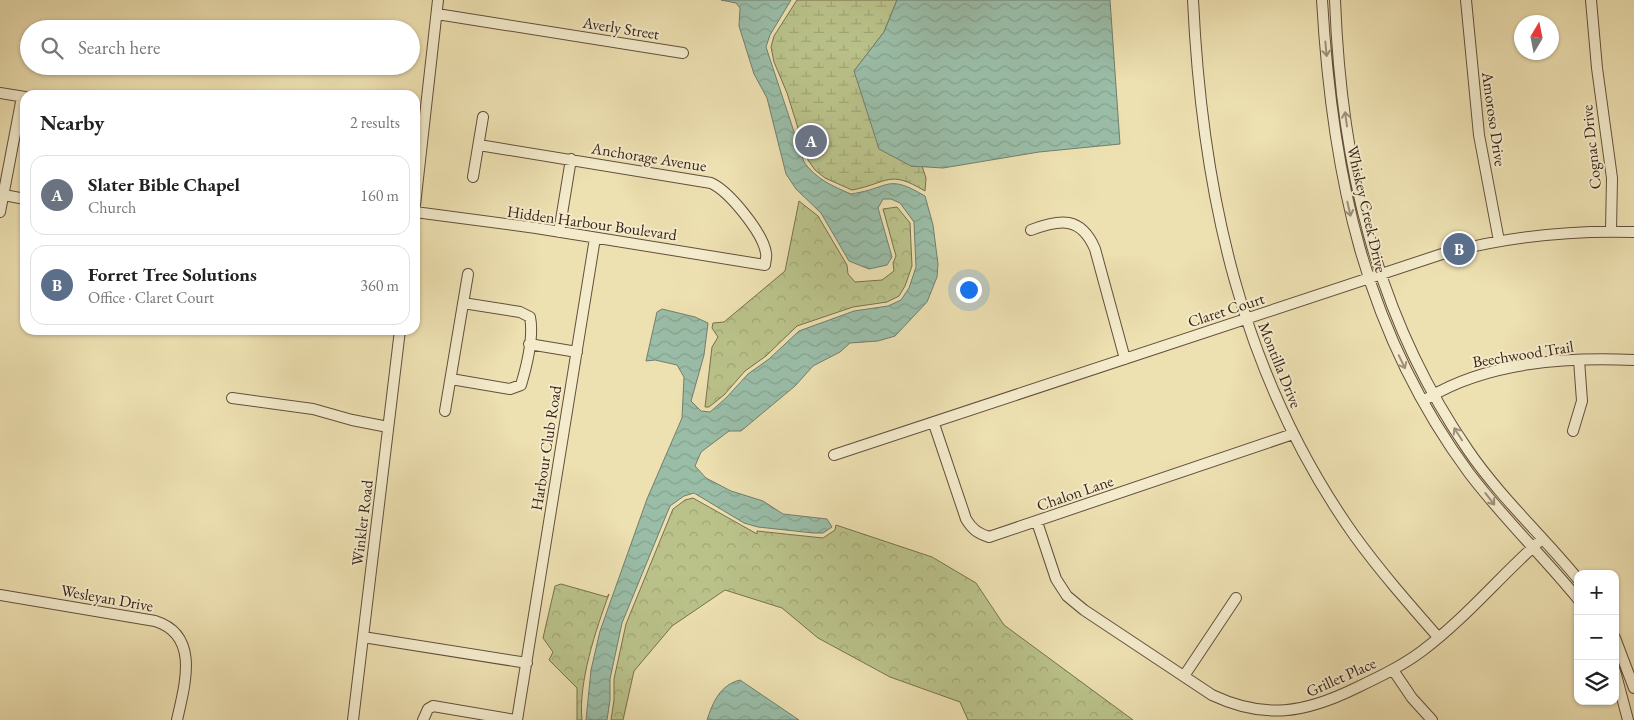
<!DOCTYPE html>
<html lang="en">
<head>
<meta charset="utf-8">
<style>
	body { margin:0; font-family:"EB Garamond",serif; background:#f2f2f2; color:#222 }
	.controls { position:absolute; right:15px; bottom:15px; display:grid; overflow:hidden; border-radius:10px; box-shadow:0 1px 4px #0004 }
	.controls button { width:45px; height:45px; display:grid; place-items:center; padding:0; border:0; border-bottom:1px solid #e0e0e0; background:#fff; color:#222; font:25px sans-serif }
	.compass { position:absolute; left:1514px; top:15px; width:45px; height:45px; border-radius:50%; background:#fff; box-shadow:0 1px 4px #0004; rotate:10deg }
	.you { position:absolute; left:968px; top:289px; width:18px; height:18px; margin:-12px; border:4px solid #fff; border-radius:50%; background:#1a73e8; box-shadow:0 0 0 8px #1a73e833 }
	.badge { display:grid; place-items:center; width:32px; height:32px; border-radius:50%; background:#7c3aed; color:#fff; font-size:16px; font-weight:700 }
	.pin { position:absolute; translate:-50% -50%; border:2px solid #fff; box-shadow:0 1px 5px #0006 }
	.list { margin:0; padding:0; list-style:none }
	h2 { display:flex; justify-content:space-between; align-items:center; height:65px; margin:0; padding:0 20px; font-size:21px }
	h2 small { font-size:16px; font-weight:400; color:#767676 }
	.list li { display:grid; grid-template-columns:32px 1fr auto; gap:15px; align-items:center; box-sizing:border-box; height:80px; margin:0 10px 10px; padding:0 10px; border:1px solid #e0e0e0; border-radius:15px }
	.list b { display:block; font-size:19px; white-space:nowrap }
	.list p { margin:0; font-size:16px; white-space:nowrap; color:#767676 }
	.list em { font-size:16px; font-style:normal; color:#767676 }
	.icon { flex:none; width:28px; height:28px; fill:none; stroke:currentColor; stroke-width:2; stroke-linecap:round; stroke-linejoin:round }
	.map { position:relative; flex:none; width:1634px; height:720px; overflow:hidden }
	.search { position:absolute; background:#fff; box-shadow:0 1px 4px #0004; left:20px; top:20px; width:400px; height:55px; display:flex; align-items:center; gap:12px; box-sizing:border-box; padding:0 18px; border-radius:28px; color:#767676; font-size:19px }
	.panel { position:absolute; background:#fff; box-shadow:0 1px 4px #0004; left:20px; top:90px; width:400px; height:245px; border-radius:15px }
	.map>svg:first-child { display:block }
</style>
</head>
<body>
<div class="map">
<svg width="1634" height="720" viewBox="0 0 1634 720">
	<defs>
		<pattern id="forest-crowns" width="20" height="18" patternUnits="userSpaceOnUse" patternTransform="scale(1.25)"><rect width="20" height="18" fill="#bac28a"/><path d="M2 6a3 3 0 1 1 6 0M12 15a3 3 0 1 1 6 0" fill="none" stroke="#a0a676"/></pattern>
		<pattern id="wetland-marsh" width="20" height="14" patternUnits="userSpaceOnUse" patternTransform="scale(1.25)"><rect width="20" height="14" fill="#bac28a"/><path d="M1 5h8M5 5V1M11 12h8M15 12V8" fill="none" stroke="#a0a676"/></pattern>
		<pattern id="water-waves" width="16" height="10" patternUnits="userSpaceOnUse" patternTransform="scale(1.25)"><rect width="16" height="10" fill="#9abda8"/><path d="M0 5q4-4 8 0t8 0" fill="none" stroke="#85a290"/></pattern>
	</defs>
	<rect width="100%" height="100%" fill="#ede0b1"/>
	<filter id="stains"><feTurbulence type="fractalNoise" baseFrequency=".004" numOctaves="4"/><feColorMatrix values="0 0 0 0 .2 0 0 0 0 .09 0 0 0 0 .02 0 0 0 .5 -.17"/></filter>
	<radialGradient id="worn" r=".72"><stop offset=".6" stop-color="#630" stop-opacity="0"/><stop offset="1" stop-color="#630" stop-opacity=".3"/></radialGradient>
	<path fill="url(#forest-crowns)" stroke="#78704f" d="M799,201L818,216L847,265L848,274L855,282L882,280L894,271L893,263L896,256L883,209L897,207L910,223L912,266L905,286L899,296L887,302L853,307L797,326L766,356L745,371L724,395L709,407H705L712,347L718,337L712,328L713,323L724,322L785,271Z
		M693,498L757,534V531L823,538L835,530L836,525L932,557L976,583L1004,625L1133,720H968L960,702L890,677L818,638L782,608L725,590L672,626L634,671L623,720H611L614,700V679L626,624L673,509L685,500Z
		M561,584L607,597L609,594C596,629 578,683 582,720H577V688L549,660L553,652L543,638L555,586Z"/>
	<path fill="url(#wetland-marsh)" stroke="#78704f" d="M797,0H897L884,32L854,71L911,166H922L926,178L925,191C888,169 889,183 852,190L825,178L815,170L808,160L787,93L774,62L771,47L774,36Z"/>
	<path fill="url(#water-waves)" stroke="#727e6d" d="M721,0H791L770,35L766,47L804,162C816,179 832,186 851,194C891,188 886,173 925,196L933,225L938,264L937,277L927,302L895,336L878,341L850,343L840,352L813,366L795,386L741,431H729L701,452L695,466L706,478L731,491L763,501L783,514L827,519L832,527L823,533H813L758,527L744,523L694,493L684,496L670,506L622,623L610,679V700L607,720H586L591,670L600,631L647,499L682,418L684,377L677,365L655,360L646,361L657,312L662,309L695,317L708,323L704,355L691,401L701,411L710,412L726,398L748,374L769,359L799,331L854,311L888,306L901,300L909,288L916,267L914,222L900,203L891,199H883L878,208L892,257L887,265L869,269L849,261L821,213L796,189L786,174L767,98L754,74L739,26L740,8L736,3Z
		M897,0H1110L1120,144L1039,152L943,168L911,166L879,149L854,71L884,32Z
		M740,680L799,720H707C713,702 720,685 740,680Z"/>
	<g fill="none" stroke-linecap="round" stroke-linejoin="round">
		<g stroke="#634f3b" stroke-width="12">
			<path id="minor" d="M1193,0C1202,192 1241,375 1354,535C1380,571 1409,604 1438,637
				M1322,0C1332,174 1364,331 1469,473C1503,518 1543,556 1578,599
				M1335,0C1341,161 1375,315 1468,450C1500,497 1542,535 1578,579
				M1466,0L1479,135L1499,241
				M1591,0L1597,68L1612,178L1611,231
				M437,14L683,53
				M0,93L25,97
				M473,177L483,117
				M4,195L25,199
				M415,205L438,0
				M0,212L22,97
				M415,212L536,228L765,265C765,262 767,257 766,253C763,233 729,191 711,183L479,145
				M1031,230C1060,219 1081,216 1095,249L1125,359
				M559,232L571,159
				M529,344L577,352
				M451,379L510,389L521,385C527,365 534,337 530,317L520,312L463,303
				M232,398L313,409L352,420L388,427
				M1428,398C1488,362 1565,357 1634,360
				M445,411L468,274
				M934,424L966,519C972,529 977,533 989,537L1293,434
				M1573,431L1582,401L1579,360
				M834,455L1442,254C1505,237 1569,230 1634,232
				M1037,522L1056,579L1067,596L1084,610L1212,695C1265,720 1305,713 1356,688C1379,677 1402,666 1422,651C1466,618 1501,575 1542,539
				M0,595L155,621C200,635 185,684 177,720
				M363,637L527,663
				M1615,638L1634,688
				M1393,670L1412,698L1432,720
				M1615,671L1628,720
				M1184,676L1236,598
				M353,720L400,330
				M423,720L428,709L433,706L515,720
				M517,720L595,238"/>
		</g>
		<use href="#minor" stroke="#f3ebcc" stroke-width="10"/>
	</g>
	<defs><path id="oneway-shaft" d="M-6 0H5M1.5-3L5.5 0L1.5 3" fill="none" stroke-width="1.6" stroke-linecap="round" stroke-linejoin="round" transform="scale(1.25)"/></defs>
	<g stroke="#9e8f79">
		<use href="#oneway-shaft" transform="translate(1326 49) rotate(85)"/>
		<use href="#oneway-shaft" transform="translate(1346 119) rotate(-98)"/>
		<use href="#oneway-shaft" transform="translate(1349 209) rotate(77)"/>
		<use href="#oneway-shaft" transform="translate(1402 362) rotate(64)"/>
		<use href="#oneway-shaft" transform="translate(1458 434) rotate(-123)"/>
		<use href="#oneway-shaft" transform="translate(1490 499) rotate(52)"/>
	</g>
	<g text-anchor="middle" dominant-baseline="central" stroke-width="4" stroke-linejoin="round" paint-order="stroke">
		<g font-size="16" fill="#351f14" stroke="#f3ebcc">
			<text transform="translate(621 28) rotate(9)">Averly Street</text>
			<text transform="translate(1494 119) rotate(82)">Amoroso Drive</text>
			<text transform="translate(1591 147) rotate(-96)">Cognac Drive</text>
			<text transform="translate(649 157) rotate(9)">Anchorage Avenue</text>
			<text transform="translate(1367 209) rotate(77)">Whiskey Creek Drive</text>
			<text transform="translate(592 223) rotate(8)">Hidden Harbour Boulevard</text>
			<text transform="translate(1226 310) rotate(-18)">Claret Court</text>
			<text transform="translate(1523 354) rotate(-9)">Beechwood Trail</text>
			<text transform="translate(1280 365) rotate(68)">Montilla Drive</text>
			<text transform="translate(546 448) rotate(-81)">Harbour Club Road</text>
			<text transform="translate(1075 493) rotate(-19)">Chalon Lane</text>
			<text transform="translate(362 523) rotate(-83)">Winkler Road</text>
			<text transform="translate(107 598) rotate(10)">Wesleyan Drive</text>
			<text transform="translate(1341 677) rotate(-24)">Grillet Place</text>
		</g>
	</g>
	<rect width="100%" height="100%" filter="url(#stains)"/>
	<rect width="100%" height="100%" fill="url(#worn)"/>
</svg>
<div class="controls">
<button>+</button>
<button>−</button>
<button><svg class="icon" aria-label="layers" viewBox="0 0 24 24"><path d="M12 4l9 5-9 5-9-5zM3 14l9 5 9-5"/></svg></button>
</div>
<svg class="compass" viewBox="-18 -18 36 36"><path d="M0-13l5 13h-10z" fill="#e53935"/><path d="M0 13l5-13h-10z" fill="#767676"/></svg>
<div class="you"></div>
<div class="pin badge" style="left:811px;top:141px;background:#6b7280">A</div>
<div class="pin badge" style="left:1459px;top:249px;background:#5c6f8a">B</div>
<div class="search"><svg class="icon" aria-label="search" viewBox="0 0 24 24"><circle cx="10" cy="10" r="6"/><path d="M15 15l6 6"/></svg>Search here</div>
<section class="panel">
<h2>Nearby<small>2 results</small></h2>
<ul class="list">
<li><span class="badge" style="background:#6b7280">A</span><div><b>Slater Bible Chapel</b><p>Church</p></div><em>160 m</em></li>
<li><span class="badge" style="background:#5c6f8a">B</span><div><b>Forret Tree Solutions</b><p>Office · Claret Court</p></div><em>360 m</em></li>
</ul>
</section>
</div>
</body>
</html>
